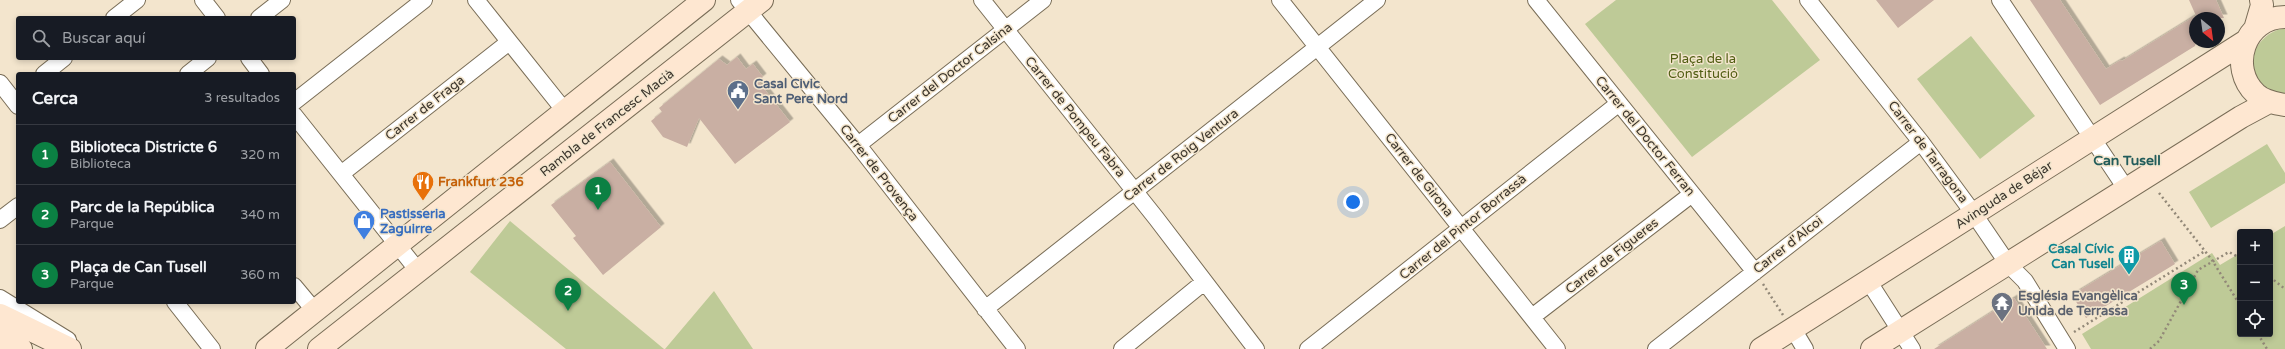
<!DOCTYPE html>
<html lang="es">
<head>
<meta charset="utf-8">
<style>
	body { margin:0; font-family:"Varela Round",sans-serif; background:#242831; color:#f1f3f6 }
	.controls { position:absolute; right:12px; bottom:12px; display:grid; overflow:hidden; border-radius:4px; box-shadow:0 2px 6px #0003 }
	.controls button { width:36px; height:36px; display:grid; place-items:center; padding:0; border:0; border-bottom:1px solid #363941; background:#171b24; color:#f1f3f6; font:20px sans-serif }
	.compass { position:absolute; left:2189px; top:12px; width:36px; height:36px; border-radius:50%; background:#171b24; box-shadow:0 2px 6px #0003; rotate:151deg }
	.you { position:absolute; left:1353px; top:202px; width:14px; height:14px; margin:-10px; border:3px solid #fff; border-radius:50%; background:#1a73e8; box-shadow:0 0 0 6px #1a73e833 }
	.badge { display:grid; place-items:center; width:26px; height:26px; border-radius:50%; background:#0b8043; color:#fff; font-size:13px; font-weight:700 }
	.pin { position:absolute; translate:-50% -33px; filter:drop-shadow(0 1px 2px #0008) }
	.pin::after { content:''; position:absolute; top:21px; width:14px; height:12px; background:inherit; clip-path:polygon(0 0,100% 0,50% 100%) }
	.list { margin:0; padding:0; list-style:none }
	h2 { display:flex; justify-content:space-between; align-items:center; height:52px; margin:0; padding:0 16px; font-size:17px }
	h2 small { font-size:13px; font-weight:400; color:#9ea1a6 }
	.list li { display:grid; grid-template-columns:26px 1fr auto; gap:12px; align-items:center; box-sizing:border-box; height:60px; padding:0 16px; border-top:1px solid #363941 }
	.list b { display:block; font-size:15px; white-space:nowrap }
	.list p { margin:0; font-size:13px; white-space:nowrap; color:#9ea1a6 }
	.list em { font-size:13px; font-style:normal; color:#9ea1a6 }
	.icon { flex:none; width:22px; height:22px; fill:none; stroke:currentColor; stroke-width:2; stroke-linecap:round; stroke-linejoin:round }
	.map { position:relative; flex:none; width:2285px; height:349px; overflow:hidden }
	.search { position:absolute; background:#171b24; box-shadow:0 2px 6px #0003; left:16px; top:16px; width:280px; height:44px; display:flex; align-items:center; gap:10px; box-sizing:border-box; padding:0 14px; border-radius:4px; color:#9ea1a6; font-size:15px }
	.panel { position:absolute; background:#171b24; box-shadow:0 2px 6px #0003; left:16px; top:72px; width:280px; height:232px; border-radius:4px }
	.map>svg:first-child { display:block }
</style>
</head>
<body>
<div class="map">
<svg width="2285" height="349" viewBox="0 0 2285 349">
	<defs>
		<filter id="shadow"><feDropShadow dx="3.5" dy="-3.5" stdDeviation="0" flood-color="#0004"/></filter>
	</defs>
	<rect width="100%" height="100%" fill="#f3e5cd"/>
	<path fill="#beca97" d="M1616,0H1772L1820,60L1692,157L1585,24Z
		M2285,28V95C2280,94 2272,92 2267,90C2238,73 2254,33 2285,28Z
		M1971,36L2035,116L1980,159L1917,79Z
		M2267,144L2285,173V183L2211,228L2189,192Z
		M510,221L664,349H566L470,272Z
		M2285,226V349H2091L2082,334L2212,253L2220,265L2240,253V334H2270V235Z
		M714,291L753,349H665Z"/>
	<path fill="#c9afa3" filter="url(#shadow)" d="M1876,0H1934L1898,28Z
		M2030,0H2060L2106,69L2121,60L2122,61L2195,16V46L2100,105Z
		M2189,0H2216L2224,18H2197Z
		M737,57L746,69L753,64L763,77L758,81L790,122L735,164L699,118L687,147L663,137L651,121L662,112L659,108L719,59L727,65Z
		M610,162L661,227L603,275L573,238L576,236L551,205Z
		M2161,241L2175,264L2086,318L2072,295Z
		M2014,298L2047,349H1934Z"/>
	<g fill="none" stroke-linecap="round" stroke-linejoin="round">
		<g stroke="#796d57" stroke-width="18">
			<path id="street" d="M203,0L217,18
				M476,0L564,110
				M739,0L858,145L1017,349
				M982,0L1156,218L1256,349
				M1280,0L1557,349
				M1536,0L1755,272
				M1808,0L1921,142L1974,214L2008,264L2025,281L2067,349
				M2000,0L2127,190
				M114,18L137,0
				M259,18L282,0
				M249,58L261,74
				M44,74L64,58
				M188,74L208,58
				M0,83L18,106
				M294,102L424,0
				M294,115L419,272
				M858,145L1043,0
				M341,174L509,42
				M0,220L18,206
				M1869,282L1912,349
				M294,286L314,310
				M0,298L68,340
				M175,302L212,349
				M985,309L1377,0
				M1532,317L1692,194
				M1793,329L1805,349
				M1122,349L1204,282
				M1308,349L1618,104
				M1656,349L1921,142"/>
		</g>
		<g stroke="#796d57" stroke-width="24">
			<path id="secondary" d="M2285,17C2244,17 2228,68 2256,94C2264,102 2275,103 2285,105
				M2255,29L2262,5L2261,0
				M0,315L70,349
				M0,337L21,349
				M267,349L704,0
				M319,349L762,0
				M1761,349L2246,41
				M1872,349L2241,117L2269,102"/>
		</g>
		<path stroke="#928878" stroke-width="2.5" stroke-dasharray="2 3" stroke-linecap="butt" d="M2159,193L2212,260L2240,305
			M2270,277L2285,289
			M1763,284L1783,315
			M2074,332L2205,251
			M2258,334L2267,349
			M2150,349L2159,341L2198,270L2229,252L2240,258"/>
		<use href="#street" stroke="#fff" stroke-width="16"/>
		<use href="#secondary" stroke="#fee7d1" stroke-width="22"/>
	</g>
	<defs>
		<g id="civic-pin" transform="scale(1.15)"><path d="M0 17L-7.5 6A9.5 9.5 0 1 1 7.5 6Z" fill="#5c6f8a" stroke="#f3e5cd"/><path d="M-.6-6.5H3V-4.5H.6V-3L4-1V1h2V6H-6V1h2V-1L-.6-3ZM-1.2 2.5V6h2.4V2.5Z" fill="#fff"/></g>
		<g id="restaurant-pin" transform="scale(1.15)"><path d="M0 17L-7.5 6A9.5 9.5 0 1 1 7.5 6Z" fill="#e8710a" stroke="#f3e5cd"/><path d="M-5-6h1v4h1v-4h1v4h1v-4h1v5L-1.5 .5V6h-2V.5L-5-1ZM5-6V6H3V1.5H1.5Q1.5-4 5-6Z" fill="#fff"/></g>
		<g id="shop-pin" transform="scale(1.15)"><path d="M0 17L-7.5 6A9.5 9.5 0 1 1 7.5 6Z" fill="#3f7fe0" stroke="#f3e5cd"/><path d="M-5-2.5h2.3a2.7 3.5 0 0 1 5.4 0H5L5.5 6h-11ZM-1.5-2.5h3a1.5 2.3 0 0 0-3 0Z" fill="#fff"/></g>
		<g id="building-pin" transform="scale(1.15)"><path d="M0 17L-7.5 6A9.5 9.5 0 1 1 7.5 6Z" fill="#0f9aa8" stroke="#f3e5cd"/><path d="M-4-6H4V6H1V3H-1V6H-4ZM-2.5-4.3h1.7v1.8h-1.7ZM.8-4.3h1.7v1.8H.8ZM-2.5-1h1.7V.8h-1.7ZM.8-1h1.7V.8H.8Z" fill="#fff"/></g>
		<g id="temple-pin" transform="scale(1.15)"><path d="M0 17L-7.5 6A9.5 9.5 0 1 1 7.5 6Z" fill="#6b7280" stroke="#f3e5cd"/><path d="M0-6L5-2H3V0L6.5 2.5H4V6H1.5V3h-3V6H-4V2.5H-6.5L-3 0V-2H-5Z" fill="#fff"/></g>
	</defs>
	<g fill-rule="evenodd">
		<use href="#civic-pin" x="738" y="91"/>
		<use href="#restaurant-pin" x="423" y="182"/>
		<use href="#shop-pin" x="364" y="221"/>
		<use href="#building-pin" x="2129" y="256"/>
		<use href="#temple-pin" x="2002" y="303"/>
	</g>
	<g text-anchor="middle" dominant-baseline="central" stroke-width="3" stroke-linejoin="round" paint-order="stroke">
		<g font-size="13" fill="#505c11" stroke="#f3e5cd">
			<text x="1703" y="59">Plaça de la<tspan x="1703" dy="15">Constitució</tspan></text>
		</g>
		<g font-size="13" fill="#3b352c" stroke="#f3e5cd">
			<text transform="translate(950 73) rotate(-38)">Carrer del Doctor Calsina</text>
			<text transform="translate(425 108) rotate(-38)">Carrer de Fraga</text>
			<text transform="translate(1075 117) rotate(51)">Carrer de Pompeu Fabra</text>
			<text transform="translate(607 123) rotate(-38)">Rambla de Francesc Macià</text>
			<text transform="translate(1645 136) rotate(51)">Carrer del Doctor Ferran</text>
			<text transform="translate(1928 152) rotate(53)">Carrer de Tarragona</text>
			<text transform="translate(1181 155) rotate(-38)">Carrer de Roig Ventura</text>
			<text transform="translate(879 173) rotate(52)">Carrer de Provença</text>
			<text transform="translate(1419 175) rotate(52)">Carrer de Girona</text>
			<text transform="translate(2004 195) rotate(-33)">Avinguda de Béjar</text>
			<text transform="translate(1463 227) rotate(-39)">Carrer del Pintor Borrassà</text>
			<text transform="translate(1788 245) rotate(-38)">Carrer d'Alcoi</text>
			<text transform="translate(1612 256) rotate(-38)">Carrer de Figueres</text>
		</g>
		<g font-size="13" font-weight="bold" fill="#4e5e75" stroke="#f3e5cd" text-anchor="start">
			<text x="754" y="84">Casal Civic<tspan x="754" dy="15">Sant Pere Nord</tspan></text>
		</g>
		<g font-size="13" font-weight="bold" fill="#c56008" stroke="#f3e5cd" text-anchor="start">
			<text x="438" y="182">Frankfurt 236</text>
		</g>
		<g font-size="13" font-weight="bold" fill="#366cbe" stroke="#f3e5cd" text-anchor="start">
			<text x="380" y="214">Pastisseria<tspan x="380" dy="15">Zaguirre</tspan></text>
		</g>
		<g font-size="13" font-weight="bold" fill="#0d838f" stroke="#f3e5cd" text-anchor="end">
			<text x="2114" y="249">Casal Cívic<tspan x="2114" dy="15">Can Tusell</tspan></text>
		</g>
		<g font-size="13" font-weight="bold" fill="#5b616d" stroke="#f3e5cd" text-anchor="start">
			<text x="2018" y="296">Església Evangèlica<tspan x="2018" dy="15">Unida de Terrassa</tspan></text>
		</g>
		<g font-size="14" font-weight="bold" fill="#225c5a" stroke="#f3e5cd">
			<text x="2127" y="160">Can Tusell</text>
		</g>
	</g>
</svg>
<div class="controls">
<button>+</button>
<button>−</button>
<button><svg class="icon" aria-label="locate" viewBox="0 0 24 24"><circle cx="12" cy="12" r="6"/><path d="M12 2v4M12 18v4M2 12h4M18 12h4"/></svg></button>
</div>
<svg class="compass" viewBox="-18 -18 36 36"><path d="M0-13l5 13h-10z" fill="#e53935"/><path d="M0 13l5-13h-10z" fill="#9ea1a6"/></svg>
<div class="you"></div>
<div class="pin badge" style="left:598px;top:210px">1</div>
<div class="pin badge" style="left:568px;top:311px">2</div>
<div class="pin badge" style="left:2184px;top:305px">3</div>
<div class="search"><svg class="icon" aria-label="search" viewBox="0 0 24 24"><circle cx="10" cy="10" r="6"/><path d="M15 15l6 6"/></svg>Buscar aquí</div>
<section class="panel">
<h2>Cerca<small>3 resultados</small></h2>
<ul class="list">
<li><span class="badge">1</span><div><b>Biblioteca Districte 6</b><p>Biblioteca</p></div><em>320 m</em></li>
<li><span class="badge">2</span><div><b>Parc de la República</b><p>Parque</p></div><em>340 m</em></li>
<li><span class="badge">3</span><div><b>Plaça de Can Tusell</b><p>Parque</p></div><em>360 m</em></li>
</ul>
</section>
</div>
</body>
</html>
